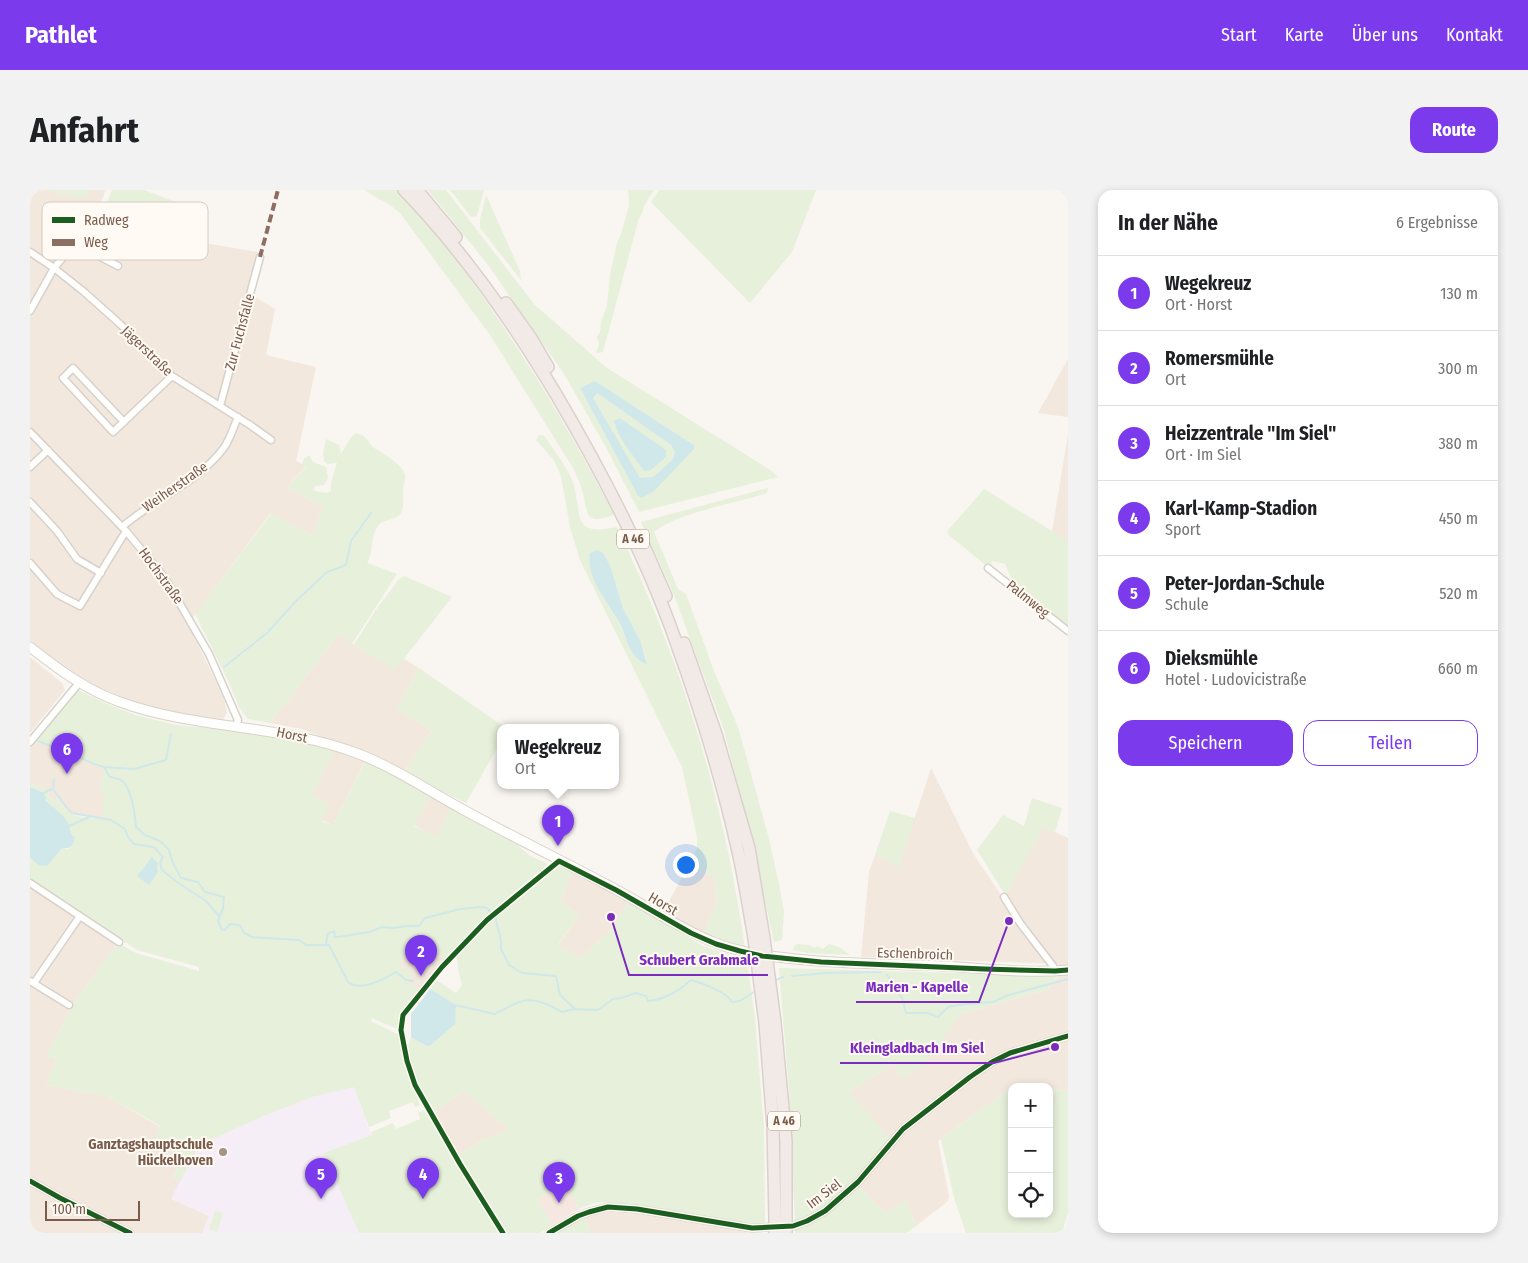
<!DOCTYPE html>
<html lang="de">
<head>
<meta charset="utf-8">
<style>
	body { margin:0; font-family:"Fira Sans Condensed",sans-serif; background:#f2f2f2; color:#202124 }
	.controls { position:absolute; right:15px; bottom:15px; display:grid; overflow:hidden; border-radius:10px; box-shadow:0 2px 8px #0003 }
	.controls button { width:45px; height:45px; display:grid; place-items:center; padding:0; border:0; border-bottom:1px solid #e0e0e0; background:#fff; color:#202124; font:25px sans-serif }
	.scale { position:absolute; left:15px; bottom:12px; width:95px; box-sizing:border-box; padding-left:5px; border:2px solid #7a5c4d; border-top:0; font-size:14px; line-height:18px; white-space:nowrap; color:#7a5c4d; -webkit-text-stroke:4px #fffaf3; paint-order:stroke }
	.you { position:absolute; left:655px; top:674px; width:18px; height:18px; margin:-12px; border:4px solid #fff; border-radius:50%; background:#1a73e8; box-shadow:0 0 0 8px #1a73e833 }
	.badge { display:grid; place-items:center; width:32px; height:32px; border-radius:50%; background:#7c3aed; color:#fff; font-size:16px; font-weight:700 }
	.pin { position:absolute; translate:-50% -41px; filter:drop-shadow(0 1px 2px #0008) }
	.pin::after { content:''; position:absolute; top:26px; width:18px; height:15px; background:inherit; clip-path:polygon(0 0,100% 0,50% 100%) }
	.popup { position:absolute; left:467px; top:534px; width:122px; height:65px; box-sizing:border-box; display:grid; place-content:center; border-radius:10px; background:#fff; filter:drop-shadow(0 1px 4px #0005); font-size:16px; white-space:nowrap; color:#757577 }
	.popup b { font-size:19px; color:#202124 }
	.popup::after { content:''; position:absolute; left:50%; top:100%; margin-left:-10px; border:10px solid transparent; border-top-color:#fff }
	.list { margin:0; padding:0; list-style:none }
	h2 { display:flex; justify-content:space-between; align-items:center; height:65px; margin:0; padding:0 20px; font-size:21px }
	h2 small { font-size:16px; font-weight:400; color:#757577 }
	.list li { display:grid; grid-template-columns:32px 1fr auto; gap:15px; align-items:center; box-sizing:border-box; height:75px; padding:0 20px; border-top:1px solid #e0e0e0 }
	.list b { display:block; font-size:19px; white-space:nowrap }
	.list p { margin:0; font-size:16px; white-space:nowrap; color:#757577 }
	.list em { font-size:16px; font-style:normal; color:#757577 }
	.actions { display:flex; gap:10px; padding:15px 20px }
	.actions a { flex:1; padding:11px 0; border:1px solid #7c3aed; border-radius:15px; text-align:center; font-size:18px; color:#7c3aed }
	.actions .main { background:#7c3aed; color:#fff }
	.icon { flex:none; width:28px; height:28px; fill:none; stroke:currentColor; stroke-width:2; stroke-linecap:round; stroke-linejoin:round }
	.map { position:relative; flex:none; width:1038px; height:1043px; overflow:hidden; border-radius:15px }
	header { display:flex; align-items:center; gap:30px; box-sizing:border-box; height:70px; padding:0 25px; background:#7c3aed; color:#fff }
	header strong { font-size:24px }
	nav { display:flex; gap:28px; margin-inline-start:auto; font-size:18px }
	.intro { display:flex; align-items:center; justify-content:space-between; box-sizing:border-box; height:120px; padding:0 30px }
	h1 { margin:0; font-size:35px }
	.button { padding:12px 22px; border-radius:15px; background:#7c3aed; color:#fff; font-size:18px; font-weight:700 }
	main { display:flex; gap:30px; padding:0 30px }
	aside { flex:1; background:#fff; border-radius:15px; box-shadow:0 2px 8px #0003 }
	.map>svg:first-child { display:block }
</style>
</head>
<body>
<header>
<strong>Pathlet</strong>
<nav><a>Start</a><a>Karte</a><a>Über uns</a><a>Kontakt</a></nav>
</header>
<div class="intro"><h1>Anfahrt</h1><a class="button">Route</a></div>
<main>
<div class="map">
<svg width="1038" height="1043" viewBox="0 0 1038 1043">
	<rect width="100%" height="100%" fill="#f9f5f0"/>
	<path fill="#f2e8de" d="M0,0H76L67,21L97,36L151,49L228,62L217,102L245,119L236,165L286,177L266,271L276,276L257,297L293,317L282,345L240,324L158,434L194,509L197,523L192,531L138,522L101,511L54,491L27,473L0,450Z
		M1038,169V227L1008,223Z
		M1038,244V351L1022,342Z
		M346,420L364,480L373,468L389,478L367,519L402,541L373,583L338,565L303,635L271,621L296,549L272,539L240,533L310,443L324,455Z
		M0,467L32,493L35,500L0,543Z
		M5,551L53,566L61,574L73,575V629L39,624L34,617L18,605L19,601L0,593V557Z
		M901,578L944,665L973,708L1013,637L1038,648V901L1019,899V897H982L908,951L919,1006L918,1011L886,1036L876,1010L855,1023L829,996L819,902L864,874L893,876L931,824L1017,800L1029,785V774L831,767L839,682L845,665L869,676Z
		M401,605L421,616L407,648L384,635Z
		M660,673L684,688L687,712L674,743L633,722Z
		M542,681L599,712L580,741L550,768L528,756L549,725L531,711Z
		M0,696L88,753L44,812L16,866L26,869L16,895L77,906L130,937L153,964L143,987L150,992L142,1009L180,1026L172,1043H0Z
		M386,750L417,770L390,800L377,793L369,774Z
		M433,901L481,940L452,950L429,965L403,923Z
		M579,1022L626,1024L734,1043H559L556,1026Z"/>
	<path fill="#f6e8e1" d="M536,994L549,1019L522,1035L508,1009Z"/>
	<path fill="#f6eef6" d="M324,896L342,948L316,1011L329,1043H172L179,1026L141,1009L168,955L234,926L282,907Z"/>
	<path fill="#e7f0db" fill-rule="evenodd" d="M21,0H58L56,9L20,2Z
		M82,0H114L162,18L151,49L128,46L119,42L113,45L72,24Z
		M334,0H370C455,99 524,210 584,325C551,337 559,320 551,297C549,291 546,284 543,278L460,145L370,23L360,15Z
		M398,0H416L504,114L577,178L742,281L748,287L609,322L577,259L534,184L458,75ZM565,191L664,255L608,306L550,198Z
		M420,0H454L447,26L441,27Z
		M598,0H624L614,16L612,24L609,28L573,162L566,163L569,154L567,147L570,142L571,132L577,116L580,85L587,53L591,44L599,16Z
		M629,0H786L762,62L720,113L621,12Z
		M456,5L490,81L491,90L450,38V29Z
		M567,203L641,255L645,262L642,270L623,287L610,289L563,208Z
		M326,243C338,246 336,251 343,257C351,263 373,274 375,285C376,289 373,296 373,300C373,306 374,314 372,320C369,332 354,327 348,336C339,349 344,363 337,373L367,384L322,454L310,443L240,533L218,529L209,517L198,490L165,424L241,324L282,345L293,317L257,297L276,277L272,275L274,269L279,265L283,272L296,277L298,288L294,295L285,296L284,301L297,303L301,301V293L307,273L297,274L294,271L293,263L296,249L309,255L311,264L322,246Z
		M509,245H513L516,248C524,261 535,274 541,288C555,319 536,348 587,337C651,470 695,613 715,759L674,743L687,712L684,688L660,673L667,658V647L652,577L550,370L540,337L531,286L523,269L506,250ZM573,363L580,375L593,418L611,452L617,470C599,463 603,462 595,447C593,442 591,440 590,435L571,404L562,383Z
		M738,298L737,303C708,313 645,323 624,342L648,399L656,404L684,481L708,537L738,645L749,694L754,722L752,750L744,752L726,670L694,540L642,400L611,332Z
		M954,299L1038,351V436L985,397L975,374L962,371L959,378L919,345L917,341L921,337Z
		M374,386L422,407L365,480L324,455L346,420L369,389Z
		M389,478L474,537H470V553L436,613L373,583L402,541L367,519Z
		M48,500L75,513L105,525L146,535L231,543L306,559L282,604L300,615L291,631L303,635L336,570L401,605L384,636L407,647L421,616L459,639L483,651L500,666L518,674L468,716H467L444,738L417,770L386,750L369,774L383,784L378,793L390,800L371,824L369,838H365L342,828L341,831L371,846L375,871L390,915L385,917L383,912L359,921L361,928L339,937L324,897L282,907L234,926L169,955L150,992L143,988L153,964L124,952L130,936L77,906L16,895L26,869L16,866L44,812L88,753L106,763L169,781V777L107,760L0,689V667L6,674L31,659H38L41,639L29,622L15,610L12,602L0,597V593L19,601L18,605L34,617L39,624L56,628L73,629V602L70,600L69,593L73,588V575L61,574L53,566L5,551Z
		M1002,608L1032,618L1025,642L1013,638L976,706L947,660L973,625L994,636Z
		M860,621L885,628L869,677L845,665Z
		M526,674L542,681L531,711L549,725L528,755L550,768L580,741L599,712L673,756L717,770L725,829L734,938L735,1034L701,1031L624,1017L578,1012L564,1013L549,1019L535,994L508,1009L522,1035L510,1043H476L429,965L452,950L480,940L433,901L403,923C394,911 377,874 378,859C378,855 380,851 381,847L395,856L424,834L426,815L400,799L406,790L426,803L432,795L428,780L427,765L474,718Z
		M768,754L778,755L785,758L787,756L793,759L799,754L809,757L820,765L778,763L763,760L764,756Z
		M749,778L997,785H1028L1017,800L931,824L894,876L871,888L864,874L819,902L860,948C832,983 809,1017 765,1033L759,900Z
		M982,897V1024H1019V899L1038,901V1022L1032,1043H936L924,1008L911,949L982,897H983Z
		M394,920L469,1043H329L294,963L342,945L341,942L363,933L366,939L388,930L390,929L388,923Z
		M829,996L855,1023L876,1010L886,1036L876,1043H765V1037L792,1026L810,1013Z
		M185,1021L193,1023L187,1042L179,1039Z
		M556,1026L559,1043H527L531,1041Z"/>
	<path fill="#d0e8ea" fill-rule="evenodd" d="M565,191L664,255V259L624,301L612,308L608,306L550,198ZM567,203L641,255L645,262L642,270L623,287L610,288L563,208Z
		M590,228L636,260V267L621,280L614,281C604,266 588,249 584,231Z
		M567,360L573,363L580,375L593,418L611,452L617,474C599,468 597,448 590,434C579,414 555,387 560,363Z
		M0,597L12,602L16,607L15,610C25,619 41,629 41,644L45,648C43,657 39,658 31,659L18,675C9,677 6,674 0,667Z
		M122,667L128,673L127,678L128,682L119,695L107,686Z
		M400,799L426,815L425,834L401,855L396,856L381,847V824Z"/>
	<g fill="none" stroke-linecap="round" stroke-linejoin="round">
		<path stroke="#d0e8ea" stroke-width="2" d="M194,477L237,443L267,410L297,382L316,375L321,351L341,323
			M8,551L29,559L39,561L40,563C53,568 61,574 74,577L79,586C82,588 87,588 91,590C102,598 105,625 106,637L115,645L130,651L139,660L143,673L151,688L168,692L175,702L194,707L193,719L188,730L191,739L195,740L200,734L210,735L214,743L222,747L269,750L276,755H299L318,792C331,802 354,789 366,782L376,790L383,791
			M74,577L104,579L136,570L141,544
			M24,589L23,599L37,618L42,623L81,630L95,639L98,647L104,654L124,657L133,667L130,673L132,680L147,692L176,711L190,727
			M11,604L22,599
			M37,637L59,627
			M296,753L298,744L304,741L305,747H308L339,742L352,737L363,738L376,736H389L395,728L430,719L452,717L457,718L465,727L471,750V759L479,775L492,783L526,786L530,805L545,819
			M857,785L872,808L876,823H897L908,827L918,817L928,815L963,812L979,805L1038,789
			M762,786L797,783L851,782
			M744,791L753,787
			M425,815L465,824C496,807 501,805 532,822L545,819L568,820L583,809L591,808L606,803L616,806L618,811C636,809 647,802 661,790C672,793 697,802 702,812L710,811L727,800"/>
		<g stroke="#d7d1cb" stroke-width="9">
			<path id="street" d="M66,26L108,45
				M44,53L88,76
				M0,62L24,78L53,101L90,134L142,186L220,235L241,250
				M0,121L24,78L61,34L72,17
				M190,216L230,67
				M94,232L43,178L33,188L83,242L142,186
				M0,242L96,341L135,388L179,464L208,530L206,535
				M0,277L18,260
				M0,312L27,341L47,369L71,383
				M92,337C124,309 167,293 193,259C200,250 203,238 208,227
				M0,373L27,404L50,416L96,341
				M958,378L1038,441
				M0,552L49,493
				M0,693L89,752
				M974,707L990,733L1023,776L1025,781
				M0,791L39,815
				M4,793L50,726
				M0,991L30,1008L100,1043
				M519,1043L548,1026L559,1022L578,1017L607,1019L722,1038L763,1036L777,1031L795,1021L828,992L873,939L940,887L962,872L980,863L1038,846"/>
		</g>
		<g stroke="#d9d2cb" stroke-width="11">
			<path id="secondary" d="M0,457C28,479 56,500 90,512C167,540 252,534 329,564C365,578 399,601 432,619C483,647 535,672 585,699C618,717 649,738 683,752C710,763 737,766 765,769C813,774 862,774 910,776C952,778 996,784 1038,780"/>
		</g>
		<g stroke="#dad1cc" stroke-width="14">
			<path id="highway" d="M374,0C434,62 483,132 527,206C573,284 616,366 646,452C671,521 693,593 709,666C715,693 719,721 724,748
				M387,0L426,47
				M476,113L501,148L518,177
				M614,356L636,406
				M654,453L686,544L719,658L734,748
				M745,832L756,951V1030
				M735,833L743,936L745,1029"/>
		</g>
		<use href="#street" stroke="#fefefd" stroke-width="6"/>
		<use href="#secondary" stroke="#fefefd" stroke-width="9"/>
		<use href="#highway" stroke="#f2eae7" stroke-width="11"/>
		<g stroke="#dad1cc" stroke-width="14" stroke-linecap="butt">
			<path id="highway-bridge" d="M724,748L735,833
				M734,748L745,832
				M756,1030V1043
				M745,1043V1029"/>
		</g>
		<use href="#highway-bridge" stroke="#f2eae7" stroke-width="11"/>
		<path stroke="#8d6e63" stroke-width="4" stroke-dasharray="8 4" stroke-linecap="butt" d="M230,67L248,0"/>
		<g stroke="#fffaf3" stroke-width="8">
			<path id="cycleway" d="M0,991L30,1008L100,1043
				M473,1043L430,974L385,895L377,871L371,840L373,825L412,777L457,730L529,671L586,700L661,743L686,754L710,761L732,766L791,772L954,779L1025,781L1038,780
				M519,1043L548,1026L559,1022L578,1017L607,1019L722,1038L763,1036L777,1031L795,1021L828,992L873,939L940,887L962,872L980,863L1038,846"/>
		</g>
		<use href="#cycleway" stroke="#1b5e20" stroke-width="5"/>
	</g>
	<circle fill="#a69286" stroke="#fffaf3" stroke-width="2" cx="193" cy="962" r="5"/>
	<g text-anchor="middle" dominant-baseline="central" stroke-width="4" stroke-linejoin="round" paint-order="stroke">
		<g fill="#fffaf3" stroke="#a28b7f" stroke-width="1">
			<rect x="587" y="339.5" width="32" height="19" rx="4"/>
			<rect x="738" y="921.5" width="32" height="19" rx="4"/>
		</g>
		<g font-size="12" font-weight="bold" fill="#7a5c4d">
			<text x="603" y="349">A 46</text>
			<text x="754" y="931">A 46</text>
		</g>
		<g font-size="14" fill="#7a5c4d" stroke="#fffaf3">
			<text transform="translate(210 142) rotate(-75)">Zur Fuchsfalle</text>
			<text transform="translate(117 161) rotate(44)">Jägerstraße</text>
			<text transform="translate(145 297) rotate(-35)">Weiherstraße</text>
			<text transform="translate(131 386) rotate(54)">Hochstraße</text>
			<text transform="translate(998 409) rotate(39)">Palmweg</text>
			<text transform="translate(262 545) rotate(12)">Horst</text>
			<text transform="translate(633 714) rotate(30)">Horst</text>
			<text transform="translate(885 764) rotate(2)">Eschenbroich</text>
			<text transform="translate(794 1004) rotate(-37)">Im Siel</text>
		</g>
		<g font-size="14" font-weight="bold" fill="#7a5c4d" stroke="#fffaf3" text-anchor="end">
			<text x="183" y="954">Ganztagshauptschule<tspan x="183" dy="16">Hückelhoven</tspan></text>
		</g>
	</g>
	<rect x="12" y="12" width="166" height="58" rx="8" fill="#fffaf3" stroke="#d7cbc1" stroke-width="1"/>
	<rect x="22" y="27" width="23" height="6" fill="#1b5e20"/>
	<rect x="22" y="49" width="23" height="7" fill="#8d6e63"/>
	<g font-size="14" fill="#7a5c4d">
		<text x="54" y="35">Radweg</text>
		<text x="54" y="57">Weg</text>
	</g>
	<path fill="none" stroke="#7b2cbf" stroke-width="2" d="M581 727L599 785H738M979 731L949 812H826M1025 857L964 873H810"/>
	<g fill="#7b2cbf" stroke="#fffaf3" stroke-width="2">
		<circle cx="581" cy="727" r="5"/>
		<circle cx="979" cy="731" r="5"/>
		<circle cx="1025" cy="857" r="5"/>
	</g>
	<g font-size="15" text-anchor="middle" font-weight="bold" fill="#7b2cbf" stroke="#fffaf3" stroke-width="4" stroke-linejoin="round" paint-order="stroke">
		<text x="669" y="775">Schubert Grabmale</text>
		<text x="887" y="802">Marien - Kapelle</text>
		<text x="887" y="863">Kleingladbach Im Siel</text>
	</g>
</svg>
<div class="controls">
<button>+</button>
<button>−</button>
<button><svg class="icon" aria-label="locate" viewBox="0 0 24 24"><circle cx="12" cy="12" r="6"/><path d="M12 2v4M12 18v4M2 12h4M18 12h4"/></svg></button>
</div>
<div class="scale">100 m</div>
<div class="you"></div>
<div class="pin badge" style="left:528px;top:656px">1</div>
<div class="popup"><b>Wegekreuz</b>Ort</div>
<div class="pin badge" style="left:391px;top:786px">2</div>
<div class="pin badge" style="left:529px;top:1013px">3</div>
<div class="pin badge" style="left:393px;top:1009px">4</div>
<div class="pin badge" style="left:291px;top:1009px">5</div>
<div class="pin badge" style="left:37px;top:584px">6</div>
</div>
<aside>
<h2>In der Nähe<small>6 Ergebnisse</small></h2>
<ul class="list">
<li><span class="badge">1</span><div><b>Wegekreuz</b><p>Ort · Horst</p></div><em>130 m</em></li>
<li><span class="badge">2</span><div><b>Romersmühle</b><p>Ort</p></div><em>300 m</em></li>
<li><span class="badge">3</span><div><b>Heizzentrale &quot;Im Siel&quot;</b><p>Ort · Im Siel</p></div><em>380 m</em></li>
<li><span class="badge">4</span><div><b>Karl-Kamp-Stadion</b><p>Sport</p></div><em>450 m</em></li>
<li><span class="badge">5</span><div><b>Peter-Jordan-Schule</b><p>Schule</p></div><em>520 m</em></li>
<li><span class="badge">6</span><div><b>Dieksmühle</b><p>Hotel · Ludovicistraße</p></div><em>660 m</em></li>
</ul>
<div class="actions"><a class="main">Speichern</a><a>Teilen</a></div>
</aside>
</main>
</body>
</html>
